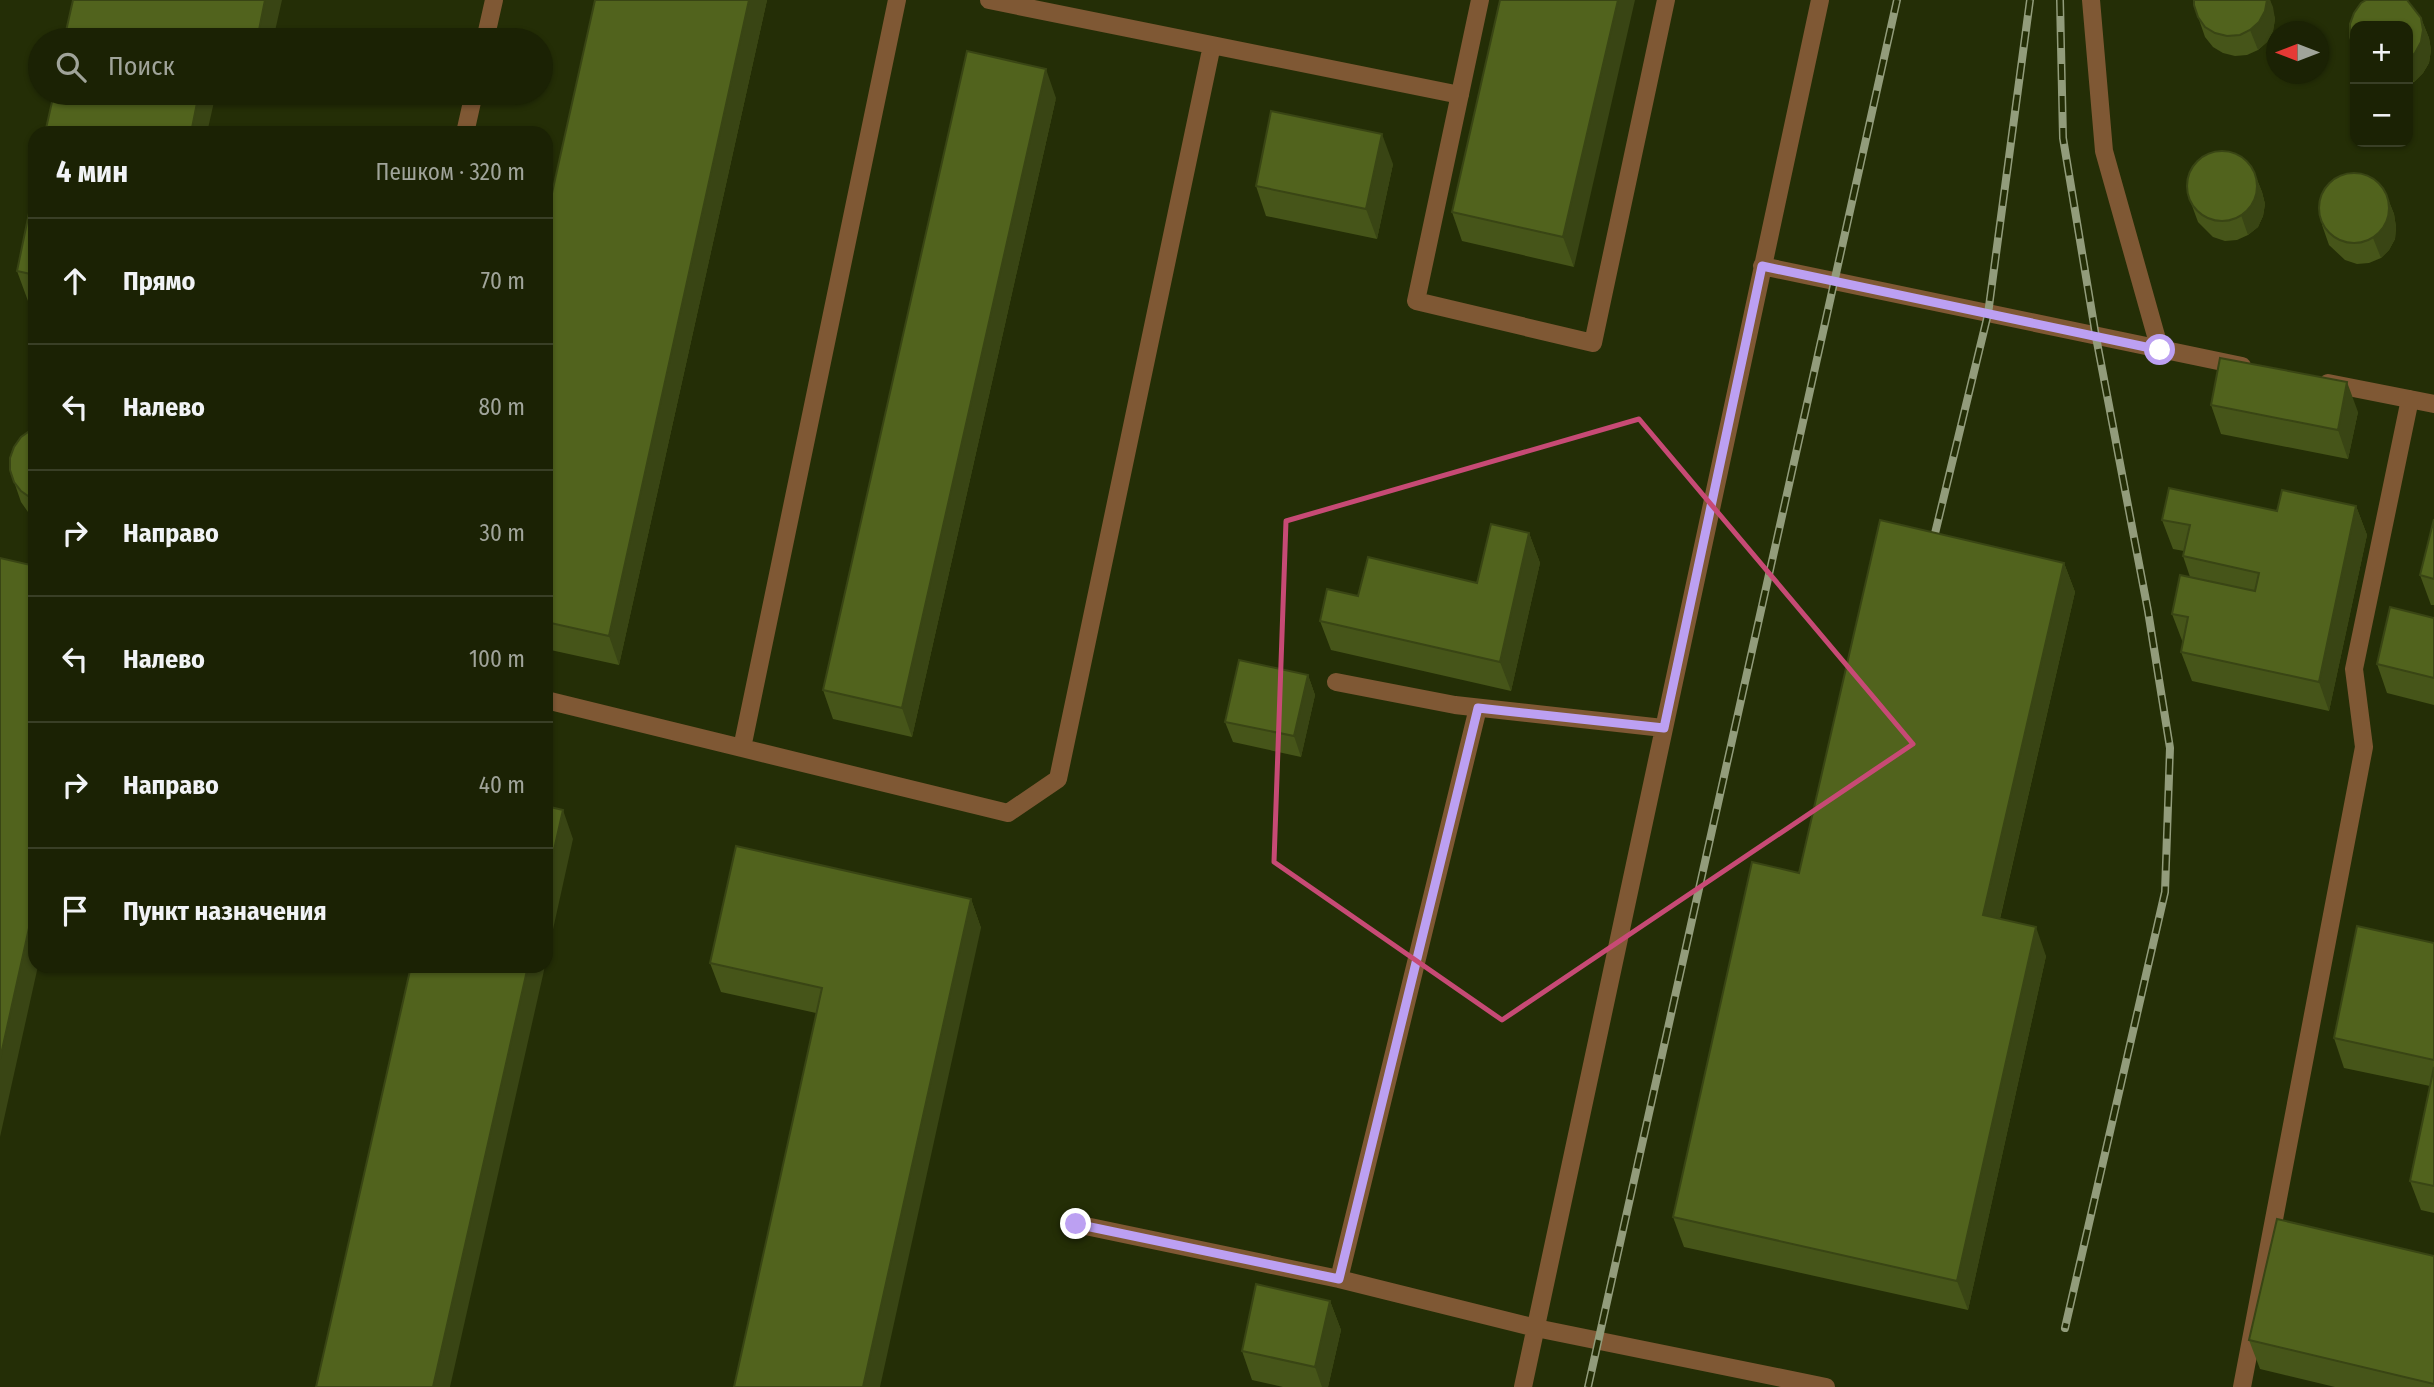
<!DOCTYPE html>
<html lang="ru">
<head>
<meta charset="utf-8">
<style>
	body { margin:0; font-family:"Fira Sans Condensed",sans-serif; background:#282f13; color:#f1f3f6 }
	.controls { position:absolute; right:21px; top:21px; display:grid; overflow:hidden; border-radius:14px; box-shadow:0 2px 5px #0004 }
	.controls button { width:63px; height:63px; display:grid; place-items:center; padding:0; border:0; border-bottom:2px solid #393f26; background:#1b2204; color:#f1f3f6; font:35px sans-serif }
	.compass { position:absolute; left:2266px; top:21px; width:63px; height:63px; border-radius:50%; background:#1b2204; box-shadow:0 2px 5px #0004; rotate:270deg }
	.stop { position:absolute; width:21px; height:21px; margin:-16px; border:5px solid #bca0f2; border-radius:50%; background:#fff }
	.stop.end { background:#bca0f2; border-color:#fff; box-shadow:0 2px 7px #0008 }
	.list { margin:0; padding:0; list-style:none }
	h2 { display:flex; justify-content:space-between; align-items:center; height:91px; margin:0; padding:0 28px; font-size:30px }
	h2 small { font-size:23px; font-weight:400; color:#a0a49a }
	.list li { display:grid; grid-template-columns:46px 1fr auto; gap:21px; align-items:center; box-sizing:border-box; height:126px; padding:0 28px; border-top:2px solid #393f26 }
	.list b { display:block; font-size:26px; white-space:nowrap }
	.list em { font-size:23px; font-style:normal; color:#a0a49a }
	.icon { flex:none; width:38px; height:38px; fill:none; stroke:currentColor; stroke-width:2; stroke-linecap:round; stroke-linejoin:round }
	.map { position:relative; flex:none; width:2434px; height:1387px; overflow:hidden }
	.search { position:absolute; background:#1b2204; box-shadow:0 2px 5px #0004; left:28px; top:28px; width:525px; height:77px; display:flex; align-items:center; gap:18px; box-sizing:border-box; padding:0 24px; border-radius:38px; color:#a0a49a; font-size:26px }
	.panel { position:absolute; background:#1b2204; box-shadow:0 2px 5px #0004; left:28px; top:126px; width:525px; height:847px; border-radius:21px }
	.map>svg:first-child { display:block }
</style>
</head>
<body>
<div class="map">
<svg width="2434" height="1387" viewBox="0 0 2434 1387">
	<rect width="100%" height="100%" fill="#242e06"/>
	<g fill="none" stroke-linecap="round" stroke-linejoin="round">
		<path stroke="#7f5834" stroke-width="18" d="M989,0L1460,95
			M1480,0L1416,301L1593,343L1666,0
			M2091,0L2104,151L2160,350
			M485,40L494,0
			M465,133L474,93
			M1762,266L2242,366
			M2328,383L2434,404
			M1336,682L1455,705L1663,728
			M546,700L742,748L897,0
			M1478,708L1339,1279L1536,1328L1826,1387
			M742,748L1008,813L1058,779L1212,45
			M1076,1224L1339,1279
			M1523,1387L1820,0
			M2242,1387L2364,747L2354,669L2410,399"/>
		<g stroke="#929c7b" stroke-width="8">
			<path id="rail" d="M2060,0L2063,138L2096,337L2148,611L2170,748L2165,892L2065,1328
				M1931,550L1988,314L2030,0
				M1588,1387L1897,0"/>
		</g>
		<use href="#rail" stroke="#242e06" stroke-width="5" stroke-dasharray="16" stroke-linecap="butt"/>
	</g>
	<path fill="#465519" d="M595,0H767L619,665L546,649V220Z
		M1500,0L1574,267L1462,241L1452,212Z
		M2194,0H2270L2275,19L2273,31L2267,42L2258,50L2247,55L2235,56L2223,53L2213,47L2205,37L2194,5Z
		M2366,0H2407L2421,18L2429,38L2431,50L2429,63L2423,73L2414,82L2408,84V26H2355V52L2350,37V24L2354,13L2361,3Z
		M1056,98L912,737L833,719L823,690Z
		M1393,164L1377,239L1266,216L1256,186Z
		M2254,172L2262,192L2265,204L2263,216L2258,227L2248,235L2237,240L2225,241L2213,237L2198,222L2187,192Z
		M35,184V302L28,301L17,271Z
		M2386,194L2394,214L2396,227L2395,239L2389,250L2381,258L2369,263L2357,264L2345,260L2329,245L2322,225Z
		M2211,405L2358,412L2348,459L2221,434Z
		M35,429V516L28,512L21,502L10,470Z
		M2356,506L2367,535L2329,711L2192,681L2181,652L2183,643L2172,614L2190,577L2183,556L2184,551L2173,549L2162,520Z
		M2434,519V605H2431L2420,575Z
		M1529,533L1540,563L1511,691L1331,650L1320,621L1477,583Z
		M2064,563L2075,592L2000,919L2046,956L1968,1310L1684,1247L1673,1217L1799,873Z
		M2434,618V705L2387,693L2377,664Z
		M1308,675L1315,695L1301,757L1233,742L1225,722Z
		M971,899L981,928L816,1013L721,992L710,963Z
		M2434,943V1213L2421,1210L2410,1181L2430,1086L2344,1068L2334,1038Z
		M2434,1256V1387H2335L2260,1369L2249,1340Z
		M1330,1301L1341,1330L1328,1387H1283L1252,1380L1242,1351Z"/>
	<path fill="#394514" d="M265,0H282L273,40H257Z
		M749,0H767L619,665L609,636Z
		M1618,0H1635L1574,267L1563,237Z
		M2267,0H2270L2273,7L2275,19L2273,31L2267,42L2258,50L2250,30Z
		M2421,18L2429,38L2431,50L2429,63L2423,73L2414,82L2408,65V60Z
		M1046,69L1056,98L912,737L902,708Z
		M199,93H216L207,133H191Z
		M1382,134L1393,164L1377,239L1366,209Z
		M2254,172L2262,192L2265,204L2263,216L2258,227L2248,235L2241,215Z
		M2386,194L2394,214L2396,227L2395,239L2389,250L2381,258L2373,238Z
		M2347,382L2358,412L2348,459L2338,430Z
		M2356,506L2367,535L2329,711L2319,682Z
		M1529,533L1540,563L1511,691L1500,662Z
		M2064,563L2075,592L1994,944L1983,915Z
		M1308,675L1315,695L1301,757L1294,736Z
		M563,810L573,839L546,961V885Z
		M971,899L981,928L880,1387H863Z
		M35,901V966H38L0,1137V1059Z
		M2036,927L2046,956L1968,1310L1957,1281Z
		M528,966H545L450,1387H433Z
		M1330,1301L1341,1330L1328,1387H1322L1315,1367Z"/>
	<path fill="#51631d" stroke="#394514" stroke-width="2" d="M73,0H265L257,40H64Z
		M595,0H749L609,636L546,622V220Z
		M1500,0H1618L1563,237L1452,212Z
		M2194,0H2267L2265,11L2259,22L2250,30L2240,35L2227,36L2215,33L2205,27L2198,17L2194,5Z
		M2366,0H2407L2421,18L2423,30L2421,42L2415,53L2408,60V26H2355V50L2354,48L2350,37V24L2354,13L2361,3Z
		M967,51L1046,69L902,708L823,690Z
		M54,93H199L191,133H45Z
		M1271,111L1382,134L1366,209L1256,186Z
		M2187 186a35 35 0 1 1 70 0a35 35 0 1 1-70 0Z
		M2319 208a35 35 0 1 1 70 0a35 35 0 1 1-70 0Z
		M35,184V275L17,271Z
		M2220,358L2347,382L2338,430L2211,405Z
		M35,429V499L31,498L21,491L14,482L10,470V458L14,447L21,437L31,430Z
		M2169,488L2277,511L2282,490L2356,506L2319,682L2181,652L2188,617L2172,614L2180,575L2255,591L2259,573L2183,556L2190,525L2162,520Z
		M2434,519V579L2420,575Z
		M1880,520L2064,563L1983,915L2036,927L1957,1281L1673,1217L1752,862L1799,873Z
		M1491,524L1529,533L1500,662L1320,621L1327,589L1358,596L1368,557L1477,583Z
		M0,558L35,566V901L0,1059Z
		M2390,607L2434,618V678L2377,664Z
		M1239,660L1308,675L1294,736L1225,722Z
		M546,806L563,810L546,885Z
		M736,846L971,899L863,1387H734L822,988L710,963Z
		M2357,926L2434,943V1060L2334,1038Z
		M411,966H528L433,1387H316Z
		M2434,1067V1186L2410,1181Z
		M2277,1219L2434,1256V1384L2249,1340Z
		M1256,1284L1330,1301L1315,1367L1242,1351Z"/>
	<g fill="none" stroke-linecap="round" stroke-linejoin="round">
		<path stroke="#bca0f2" stroke-width="9" d="M1076,1224L1339,1279L1478,708L1664,728L1762,266L2160,350"/>
	</g>
	<path fill="none" stroke="#c74a75" stroke-width="5" stroke-linejoin="round" d="M1639,419L1913,744L1502,1020L1274,862L1286,521Z"/>
</svg>
<div class="controls">
<button>+</button>
<button>−</button>
</div>
<svg class="compass" viewBox="-18 -18 36 36"><path d="M0-13l5 13h-10z" fill="#e53935"/><path d="M0 13l5-13h-10z" fill="#a0a49a"/></svg>
<div class="stop" style="left:2160px;top:350px"></div>
<div class="stop end" style="left:1076px;top:1224px"></div>
<div class="search"><svg class="icon" aria-label="search" viewBox="0 0 24 24"><circle cx="10" cy="10" r="6"/><path d="M15 15l6 6"/></svg>Поиск</div>
<section class="panel">
<h2>4 мин<small>Пешком · 320 m</small></h2>
<ul class="list">
<li><svg class="icon" aria-label="ahead" viewBox="0 0 24 24"><path d="M12 20V5M6 11l6-6 6 6"/></svg><div><b>Прямо</b></div><em>70 m</em></li>
<li><svg class="icon" aria-label="left" viewBox="0 0 24 24"><path d="M17 20v-9H6M10 6l-5 5 5 5"/></svg><div><b>Налево</b></div><em>80 m</em></li>
<li><svg class="icon" aria-label="right" viewBox="0 0 24 24"><path d="M7 20v-9h11M14 6l5 5-5 5"/></svg><div><b>Направо</b></div><em>30 m</em></li>
<li><svg class="icon" aria-label="left" viewBox="0 0 24 24"><path d="M17 20v-9H6M10 6l-5 5 5 5"/></svg><div><b>Налево</b></div><em>100 m</em></li>
<li><svg class="icon" aria-label="right" viewBox="0 0 24 24"><path d="M7 20v-9h11M14 6l5 5-5 5"/></svg><div><b>Направо</b></div><em>40 m</em></li>
<li><svg class="icon" aria-label="arrive" viewBox="0 0 24 24"><path d="M6 21V4h12l-3 4 3 4H6"/></svg><div><b>Пункт назначения</b></div></li>
</ul>
</section>
</div>
</body>
</html>
